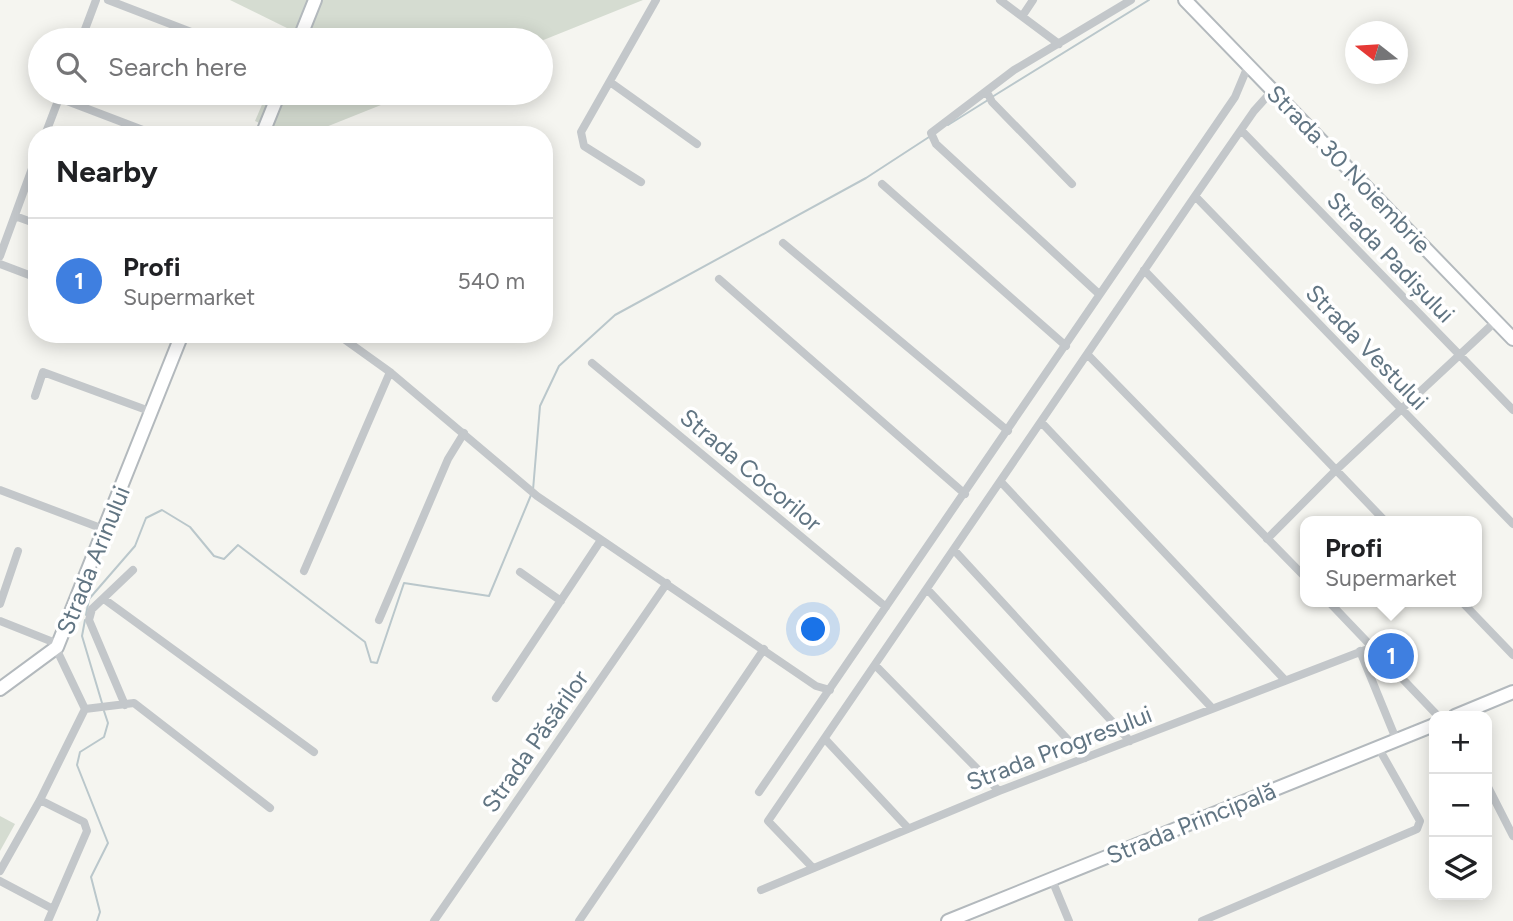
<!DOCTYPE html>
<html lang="en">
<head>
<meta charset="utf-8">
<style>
	body { margin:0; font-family:Figtree,sans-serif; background:#f2f2f2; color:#202124 }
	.controls { position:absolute; right:21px; bottom:21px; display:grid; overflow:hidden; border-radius:14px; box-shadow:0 4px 18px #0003 }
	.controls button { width:63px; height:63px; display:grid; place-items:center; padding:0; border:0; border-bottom:2px solid #e0e0e0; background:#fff; color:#202124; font:35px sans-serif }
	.compass { position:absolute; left:1345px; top:21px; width:63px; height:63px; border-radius:50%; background:#fff; box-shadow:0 4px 18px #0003; rotate:287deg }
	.you { position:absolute; left:814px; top:630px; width:24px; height:24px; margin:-18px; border:5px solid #fff; border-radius:50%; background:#1a73e8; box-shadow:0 0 0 10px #1a73e833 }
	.badge { display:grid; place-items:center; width:46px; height:46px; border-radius:50%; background:#b45309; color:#fff; font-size:23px; font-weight:700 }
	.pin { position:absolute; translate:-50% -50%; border:4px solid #fff; box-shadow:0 2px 7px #0006 }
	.popup { position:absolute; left:1300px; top:516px; width:182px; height:91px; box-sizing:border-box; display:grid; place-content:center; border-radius:14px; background:#fff; filter:drop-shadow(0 2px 5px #0005); font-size:23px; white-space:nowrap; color:#757577 }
	.popup b { font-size:26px; color:#202124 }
	.popup::after { content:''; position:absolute; left:50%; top:100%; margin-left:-14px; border:14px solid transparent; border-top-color:#fff }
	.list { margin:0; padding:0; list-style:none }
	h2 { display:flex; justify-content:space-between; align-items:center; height:91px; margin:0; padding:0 28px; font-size:30px }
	h2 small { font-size:23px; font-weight:400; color:#757577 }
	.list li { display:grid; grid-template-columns:46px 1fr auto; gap:21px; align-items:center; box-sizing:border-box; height:126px; padding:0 28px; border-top:2px solid #e0e0e0 }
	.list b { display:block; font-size:26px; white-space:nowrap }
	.list p { margin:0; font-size:23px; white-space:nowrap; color:#757577 }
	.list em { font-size:23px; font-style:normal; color:#757577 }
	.icon { flex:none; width:38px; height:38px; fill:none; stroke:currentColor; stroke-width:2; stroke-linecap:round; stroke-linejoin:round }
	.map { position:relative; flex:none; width:1513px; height:921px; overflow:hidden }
	.search { position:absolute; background:#fff; box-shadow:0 4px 18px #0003; left:28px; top:28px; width:525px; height:77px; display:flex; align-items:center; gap:18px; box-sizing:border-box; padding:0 24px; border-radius:38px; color:#757577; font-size:26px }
	.panel { position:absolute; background:#fff; box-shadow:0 4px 18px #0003; left:28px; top:126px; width:525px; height:217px; border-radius:28px }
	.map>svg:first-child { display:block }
</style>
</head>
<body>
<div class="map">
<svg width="1513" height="921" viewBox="0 0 1513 921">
	<rect width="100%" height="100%" fill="#f5f5f0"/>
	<path fill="#d5dcd1" d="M230,0H643L541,41L290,40L293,31Z
		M267,93H411L306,135H285L255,121Z
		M0,816L15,824L0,851Z"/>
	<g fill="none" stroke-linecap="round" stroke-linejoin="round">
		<path stroke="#bac7cb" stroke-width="2" d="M992,97L1149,0
			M948,125L988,100
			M533,490L540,406L559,366L615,315L866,178L929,137
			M86,615L89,599L135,546L146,518L162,510L190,527L214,556L224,559L238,545L365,642L371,662L377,663L404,583L489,596L531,495
			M85,620L82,636L102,703
			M97,921L100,912L91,877L108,843L77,765L80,752L104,737L108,723L104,711"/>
		<g stroke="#b3b9bd" stroke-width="16">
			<path id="secondary" d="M1185,0L1513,339
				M299,40L315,0
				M262,135L279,93
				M0,689L57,647L182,334
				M1455,716L1513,692
				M948,921L1434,725"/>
		</g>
		<path stroke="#c3c7ca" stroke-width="8" d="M108,0L212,40
			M1000,0L1059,44
			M1023,15L1033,0
			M81,40L96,0
			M610,82L697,144
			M987,92L992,102L1072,184
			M59,98L156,135
			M1241,130L1513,410
			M45,135L61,93
			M641,182L584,146L581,132L656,0
			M882,184L1066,346
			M1195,196L1513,524
			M15,216L37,224
			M783,243L1008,431
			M0,256L37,155
			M0,264L37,278
			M1144,270L1385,521
			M719,279L965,494
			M1099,294L936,144L931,133L1014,70L1131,0
			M337,334L390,372L537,496L816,686L830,690
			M1088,355L1305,577
			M592,363L886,607
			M35,396L43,372L152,412
			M1041,422L1285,680
			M1001,482L1212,708
			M0,490L106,530
			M1267,539L1336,470L1496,321
			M954,550L1130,741
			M304,571L390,372
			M520,572L561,601
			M927,589L1085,758
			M104,599L314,752
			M1329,602L1438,716
			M1462,602L1513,655
			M0,604L18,551
			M379,620L448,459L464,433
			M0,621L53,642L85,709L40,800L0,871
			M1360,651L1396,739
			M875,665L999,791
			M496,698L601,540
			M125,705L89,620L92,609L133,570
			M85,709L134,703L270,808
			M825,739L908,828
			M1487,785L1513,836
			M759,792L1235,97L1248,66
			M40,800L84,822L87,831L48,921
			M813,868L768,821L1195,196L1254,111L1272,91
			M1052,880L1069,921
			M0,881L53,909
			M761,890L999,791L1373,647
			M434,921L667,583
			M579,921L764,649
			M1202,921L1417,829L1420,821L1378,747"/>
		<use href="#secondary" stroke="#fff" stroke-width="12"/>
	</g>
	<g text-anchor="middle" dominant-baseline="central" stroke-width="7" stroke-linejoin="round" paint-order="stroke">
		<g font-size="24" fill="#617583" stroke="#fff">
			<text transform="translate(1349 169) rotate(46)">Strada 30 Noiembrie</text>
			<text transform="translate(1391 257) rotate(46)">Strada Padișului</text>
			<text transform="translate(1367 347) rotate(46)">Strada Vestului</text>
			<text transform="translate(751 470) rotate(40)">Strada Cocorilor</text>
			<text transform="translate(93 560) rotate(-68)">Strada Arinului</text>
			<text transform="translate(535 741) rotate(-55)">Strada Păsărilor</text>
			<text transform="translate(1059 748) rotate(-21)">Strada Progresului</text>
			<text transform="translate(1191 823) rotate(-22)">Strada Principală</text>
		</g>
	</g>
</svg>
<div class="controls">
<button>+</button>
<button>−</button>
<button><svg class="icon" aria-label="layers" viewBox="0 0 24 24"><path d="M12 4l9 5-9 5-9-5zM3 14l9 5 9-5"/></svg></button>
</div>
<svg class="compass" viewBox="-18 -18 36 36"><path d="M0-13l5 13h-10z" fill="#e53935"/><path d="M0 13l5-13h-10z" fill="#757577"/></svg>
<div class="you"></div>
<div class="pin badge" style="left:1391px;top:656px;background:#3f7fe0">1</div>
<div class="popup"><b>Profi</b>Supermarket</div>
<div class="search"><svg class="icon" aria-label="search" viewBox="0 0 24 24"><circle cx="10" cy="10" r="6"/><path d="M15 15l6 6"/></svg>Search here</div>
<section class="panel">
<h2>Nearby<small></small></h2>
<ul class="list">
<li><span class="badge" style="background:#3f7fe0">1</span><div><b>Profi</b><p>Supermarket</p></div><em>540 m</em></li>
</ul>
</section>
</div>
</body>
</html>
